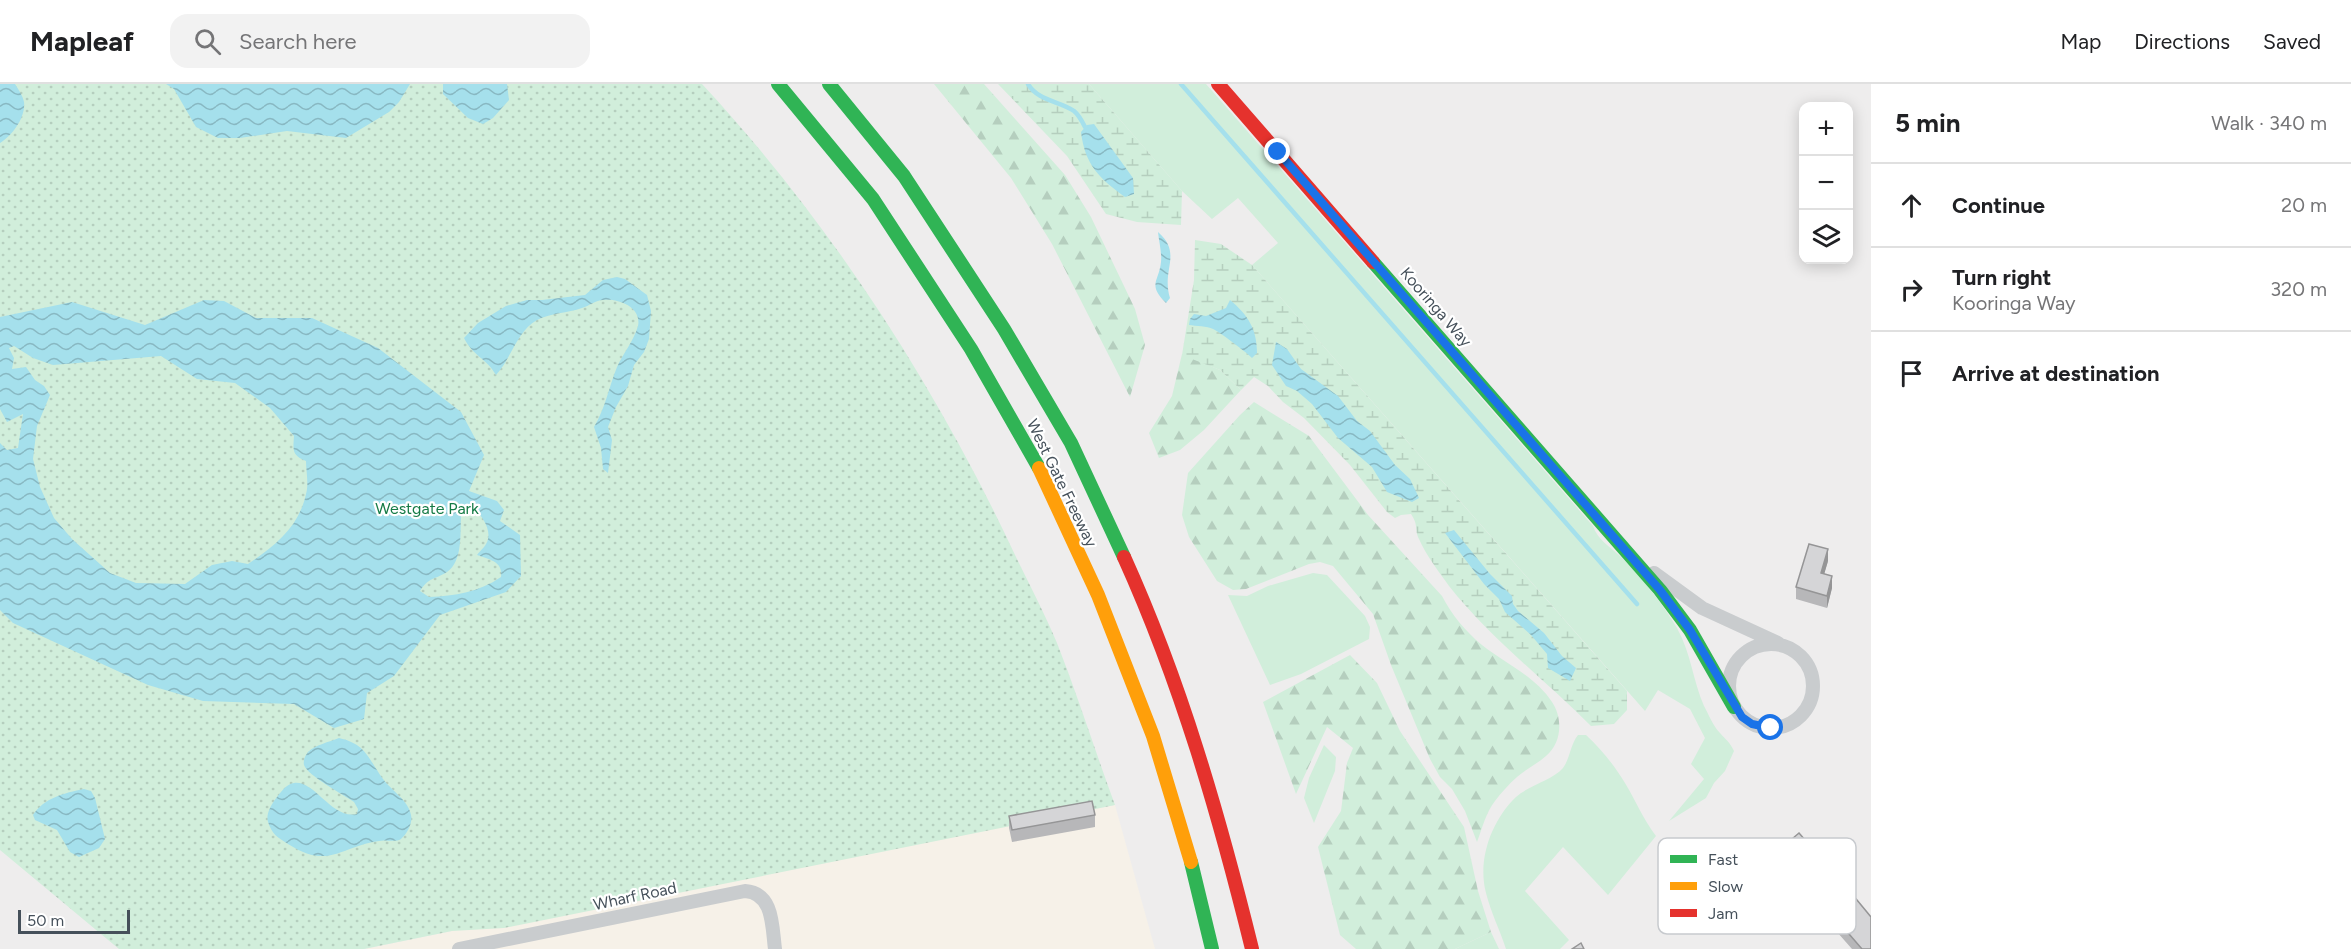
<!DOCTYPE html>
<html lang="en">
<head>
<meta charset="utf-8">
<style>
	body { margin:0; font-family:Figtree,sans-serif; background:#f2f2f2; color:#202124 }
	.controls { position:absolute; right:18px; top:18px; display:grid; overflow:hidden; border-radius:12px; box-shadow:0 3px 15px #0003 }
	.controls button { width:54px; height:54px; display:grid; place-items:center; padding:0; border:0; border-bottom:2px solid #e0e0e0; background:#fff; color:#202124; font:30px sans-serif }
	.scale { position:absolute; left:18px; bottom:15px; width:112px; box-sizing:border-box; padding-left:6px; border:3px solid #45505a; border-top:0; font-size:16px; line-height:21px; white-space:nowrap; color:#45505a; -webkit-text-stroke:4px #fff; paint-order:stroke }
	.stop { position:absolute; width:18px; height:18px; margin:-14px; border:4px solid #1a73e8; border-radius:50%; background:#fff }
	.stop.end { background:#1a73e8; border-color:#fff; box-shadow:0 2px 6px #0008 }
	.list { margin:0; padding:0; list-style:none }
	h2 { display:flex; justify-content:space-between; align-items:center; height:78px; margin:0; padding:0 24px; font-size:26px }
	h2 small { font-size:20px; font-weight:400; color:#757577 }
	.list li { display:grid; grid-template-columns:39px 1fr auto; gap:18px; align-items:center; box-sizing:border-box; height:84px; padding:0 24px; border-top:2px solid #e0e0e0 }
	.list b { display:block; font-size:22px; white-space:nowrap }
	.list p { margin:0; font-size:20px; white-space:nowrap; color:#757577 }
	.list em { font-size:20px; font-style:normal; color:#757577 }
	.icon { flex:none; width:33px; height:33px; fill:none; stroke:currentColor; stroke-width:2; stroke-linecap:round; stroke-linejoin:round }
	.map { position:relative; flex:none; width:1871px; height:865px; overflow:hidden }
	header { display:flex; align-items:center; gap:36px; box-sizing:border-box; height:84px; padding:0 30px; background:#fff; border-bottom:2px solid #e0e0e0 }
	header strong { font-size:28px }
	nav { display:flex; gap:33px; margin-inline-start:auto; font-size:21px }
	.search { width:420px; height:54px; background:#f2f2f2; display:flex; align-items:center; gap:15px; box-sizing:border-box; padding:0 21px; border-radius:18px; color:#757577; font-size:22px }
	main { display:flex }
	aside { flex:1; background:#fff }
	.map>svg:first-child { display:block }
</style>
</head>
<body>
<header>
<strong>Mapleaf</strong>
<div class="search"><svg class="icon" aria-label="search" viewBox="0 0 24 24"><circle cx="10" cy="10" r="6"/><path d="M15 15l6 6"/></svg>Search here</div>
<nav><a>Map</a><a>Directions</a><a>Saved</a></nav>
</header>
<main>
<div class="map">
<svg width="1871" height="865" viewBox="0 0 1871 865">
	<defs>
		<pattern id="forest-firs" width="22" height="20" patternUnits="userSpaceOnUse" patternTransform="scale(1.5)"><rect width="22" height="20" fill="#d1eedb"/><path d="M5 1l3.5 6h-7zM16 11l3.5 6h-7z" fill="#b5cebe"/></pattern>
		<pattern id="wetland-marsh" width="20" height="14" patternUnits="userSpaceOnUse" patternTransform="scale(1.5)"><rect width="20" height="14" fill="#d1eedb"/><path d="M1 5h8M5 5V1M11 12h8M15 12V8" fill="none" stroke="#b5cebe"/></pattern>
		<pattern id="park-dots" width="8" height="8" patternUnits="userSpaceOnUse" patternTransform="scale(1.5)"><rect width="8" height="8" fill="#d1eedb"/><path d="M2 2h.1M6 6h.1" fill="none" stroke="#b5cebe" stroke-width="1.8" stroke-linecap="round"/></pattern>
		<pattern id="water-waves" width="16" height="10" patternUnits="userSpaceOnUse" patternTransform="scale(1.5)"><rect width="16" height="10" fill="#a5e0ec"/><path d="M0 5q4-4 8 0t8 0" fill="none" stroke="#88b8c2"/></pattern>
	</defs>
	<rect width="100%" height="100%" fill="#eeeded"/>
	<path fill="#f6f1e8" d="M1115,721L1155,865H364L452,847Z"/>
	<path fill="#d1eedb" d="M1089,0H1206L1593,442C1598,456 1609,462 1620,472C1641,492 1662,519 1677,544C1691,569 1693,597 1704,622C1709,631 1713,642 1720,649C1726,656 1730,658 1734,667L1725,687L1714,699L1706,714L1669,737L1704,695L1691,680L1705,654L1690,625L1658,606L1645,627L1252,181L1278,159L1238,114L1212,135L1182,107Z
		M1313,489L1327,491L1365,532L1370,543L1369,555L1301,590L1270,601L1228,511L1247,512L1268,502Z
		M1578,651H1586C1602,666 1614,681 1625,699C1636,717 1643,735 1656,752L1608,811L1563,763L1525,807L1569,856L1560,865H1506C1500,846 1491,829 1486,809C1477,775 1492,736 1516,713C1529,701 1553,696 1563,684C1570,675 1570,661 1578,651Z
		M1324,661L1336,673L1335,687L1314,739L1304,714L1309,694Z
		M1491,848L1499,865H1455Z"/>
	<path fill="url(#forest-firs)" d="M934,0H984L1065,91L1091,133L1135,225L1145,261L1130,313L1052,160L1011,94Z
		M1182,270L1220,286L1241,306L1204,346L1180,366L1159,374L1149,349L1172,312Z
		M1254,318L1309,352L1368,431L1442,512C1452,531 1465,547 1482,561C1505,579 1536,593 1552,618C1563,634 1562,659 1546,672C1537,680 1526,685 1517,693C1509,700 1501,709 1495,717C1486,728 1482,745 1477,758L1465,727L1452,705L1440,693L1430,675L1391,581L1373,530L1333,482L1320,478L1309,480L1246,505L1233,506L1217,497L1189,453L1182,431L1188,389L1240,331Z
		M1350,571L1377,599L1400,647L1464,743L1478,807L1491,848L1455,865H1356L1340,851L1318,763L1341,727L1347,679L1353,664L1327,643L1296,710L1263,618Z"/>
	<path fill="url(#wetland-marsh)" d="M998,0H1089L1182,107L1181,141L1137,138L1106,130L1067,72Z
		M1195,156L1221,160L1252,181L1627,607V626L1614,640L1591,642C1544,595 1490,554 1449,502C1439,488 1426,471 1419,455C1414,445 1419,442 1411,430L1401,431L1395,434L1387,428L1350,381L1304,334L1283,318L1268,302L1254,293L1241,306L1220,286L1182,271L1194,196Z"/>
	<path fill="url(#park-dots)" d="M0,0H702C831,139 936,302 1016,473C1030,502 1045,530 1057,559C1078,612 1095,667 1115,721L504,844L452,847L364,865H119L0,766Z"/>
	<path fill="url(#water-waves)" fill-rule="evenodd" d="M0,0H15C18,5 23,12 24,18C26,33 12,52 0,59Z
		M166,0H410L399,18L389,28L346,54L287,47L240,54H218L196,43L174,5Z
		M443,0H507L509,16L493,34L483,40L468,34L443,10Z
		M1094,40L1133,94L1134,110L1125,113C1099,94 1085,81 1081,48L1087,41Z
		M1158,148C1183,170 1161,185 1170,214L1166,219C1147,200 1159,198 1161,178C1162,169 1159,158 1158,148Z
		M617,193L625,195L647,211L651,227L649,255L644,268L634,281L628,302L616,323L608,343L612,356L608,389L603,385L601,364L594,343C605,325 609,303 617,283C623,270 634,256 638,242C642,223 618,214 603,216C596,216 589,222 582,224C568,229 550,229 537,236C517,247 511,275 496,291C487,275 472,271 464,254L478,239L506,222L527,216H542L585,211L603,196Z
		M204,216L224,217L256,234H312L378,264L461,328L484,371L469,407L497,417L504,426L500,437L520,451L521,492L506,508L440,531L394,592L367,609L364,635L334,644L294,620L203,617L148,601L13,539L0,526V359L7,366L18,364L23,330L7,338L0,325V233L72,218L145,241ZM14,262L33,274L53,281L161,272L197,295L235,299L270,324L294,352C293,367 292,371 306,377C306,387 309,400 306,410C299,443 275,462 248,480L232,477L212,481L185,500L136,499L110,489L72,455L54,434L40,403L33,375L37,342L50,311L44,302L35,296L26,283L12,285L14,274L9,264ZM471,421C479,428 491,443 488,455C487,461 481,466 477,471C490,476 503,477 501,493C479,508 455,512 429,513L420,507C429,493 434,496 447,488C463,477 460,449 461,432Z
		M1230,216C1248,231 1257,245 1257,269L1252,274C1250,271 1217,246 1213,245C1207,242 1196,242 1189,241L1190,235L1194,230L1206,232L1226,224Z
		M1276,258L1287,265L1301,285L1338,312L1357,337L1370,347L1395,381L1410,395L1419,414L1412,418L1387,408L1372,383L1338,354L1312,320L1297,307L1286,302L1272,281Z
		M1454,446L1490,490L1512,512L1513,520L1518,527L1544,549L1562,572L1576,584L1570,597L1548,584L1547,570L1531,551L1505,528L1499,515L1484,500L1445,449Z
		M339,654C366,660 368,674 383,695C391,706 409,717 411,731C413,739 407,750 401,755C395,759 386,755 379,757C339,763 329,786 288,760C277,753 272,750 268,738C266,731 270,723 274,717C279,711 285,700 294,699C315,696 332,736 357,730L358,725L354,718C344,711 308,692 304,681C303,676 305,672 308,668C315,661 329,658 339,654Z
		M84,705L91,707L95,714L105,755L99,764L79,773L70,768L57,746L35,736L33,731C44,714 64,709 84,705Z"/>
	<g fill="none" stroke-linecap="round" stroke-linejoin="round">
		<path stroke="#a5e0ec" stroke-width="4.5" d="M1028,0C1038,17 1060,17 1074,27C1079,31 1082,37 1085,43
			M1181,0L1637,520"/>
		<path stroke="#c9ccce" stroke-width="14" d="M1654,489L1702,524L1778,559
			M1729 602a42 42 0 1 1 84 0a42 42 0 1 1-84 0Z
			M459,865L745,807C774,809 772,843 775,865"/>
		<path stroke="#30b455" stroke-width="14" d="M778,0L873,115L971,265L1039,384
			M829,0L904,92L1004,245L1071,359L1124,473
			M1373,178L1660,506L1690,546L1734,623
			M1191,778L1212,865"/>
		<path stroke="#ff9f0a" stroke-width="14" d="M1039,384L1098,511L1153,652L1191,778"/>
		<path stroke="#e5322d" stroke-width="14" d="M1218,0L1373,178
			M1124,473C1181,599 1219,731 1252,865"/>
	</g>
	<path fill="#b7b7b9" d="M1828,477L1824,490L1832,504L1827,524L1796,515V503Z
		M1095,731V743L1012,758L1009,744V732Z
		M1778,767L1844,813L1823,831L1778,779Z
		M1830,828L1871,865H1852L1830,840Z"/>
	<path fill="#959596" d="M1828,465V477L1821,501V489Z
		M1832,492V504L1827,524V512Z
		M1844,801V813L1823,831V819Z"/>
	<path fill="#d5d5d7" stroke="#959596" stroke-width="1.5" d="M1809,460L1828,465L1821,489L1832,492L1827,512L1796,503Z
		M1092,717L1095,731L1012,746L1009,732Z
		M1799,749L1844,801L1823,819L1778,767Z
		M1852,810L1871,833V865H1862L1830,828Z
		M1581,859L1584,865H1572Z"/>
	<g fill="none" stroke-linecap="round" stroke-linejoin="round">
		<path stroke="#1a73e8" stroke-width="8" d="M1278,68L1660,506L1690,546L1742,633L1752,640L1771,644"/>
	</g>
	<g text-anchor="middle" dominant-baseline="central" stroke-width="4.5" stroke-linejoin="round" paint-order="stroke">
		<g font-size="16" fill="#45505a" stroke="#fff">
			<text transform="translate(1436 223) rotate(49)">Kooringa Way</text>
			<text transform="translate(1062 399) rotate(64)">West Gate Freeway</text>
			<text transform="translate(635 812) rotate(-12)">Wharf Road</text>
		</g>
		<g font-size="16" fill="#157b46" stroke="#fff">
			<text x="427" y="424">Westgate Park</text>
		</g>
	</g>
	<rect x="1658" y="754" width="198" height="96" rx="9" fill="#fff" stroke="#c7cace" stroke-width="1.5"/>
	<rect x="1670" y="771" width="27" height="8" fill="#30b455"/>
	<rect x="1670" y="798" width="27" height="8" fill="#ff9f0a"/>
	<rect x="1670" y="825" width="27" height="8" fill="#e5322d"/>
	<g font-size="16" fill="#45505a">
		<text x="1708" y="781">Fast</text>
		<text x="1708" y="808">Slow</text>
		<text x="1708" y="835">Jam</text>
	</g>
</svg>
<div class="controls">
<button>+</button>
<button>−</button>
<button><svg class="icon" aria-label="layers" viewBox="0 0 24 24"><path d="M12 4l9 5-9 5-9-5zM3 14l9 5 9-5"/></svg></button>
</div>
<div class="scale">50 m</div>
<div class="stop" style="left:1771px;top:644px"></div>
<div class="stop end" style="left:1278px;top:68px"></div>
</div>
<aside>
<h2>5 min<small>Walk · 340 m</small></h2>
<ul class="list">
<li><svg class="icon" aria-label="ahead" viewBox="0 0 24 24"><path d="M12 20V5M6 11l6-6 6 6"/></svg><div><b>Continue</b></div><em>20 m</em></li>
<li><svg class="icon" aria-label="right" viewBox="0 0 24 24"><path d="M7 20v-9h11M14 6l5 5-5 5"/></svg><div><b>Turn right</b><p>Kooringa Way</p></div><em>320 m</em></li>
<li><svg class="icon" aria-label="arrive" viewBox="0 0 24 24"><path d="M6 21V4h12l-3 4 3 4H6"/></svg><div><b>Arrive at destination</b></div></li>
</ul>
</aside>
</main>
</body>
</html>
